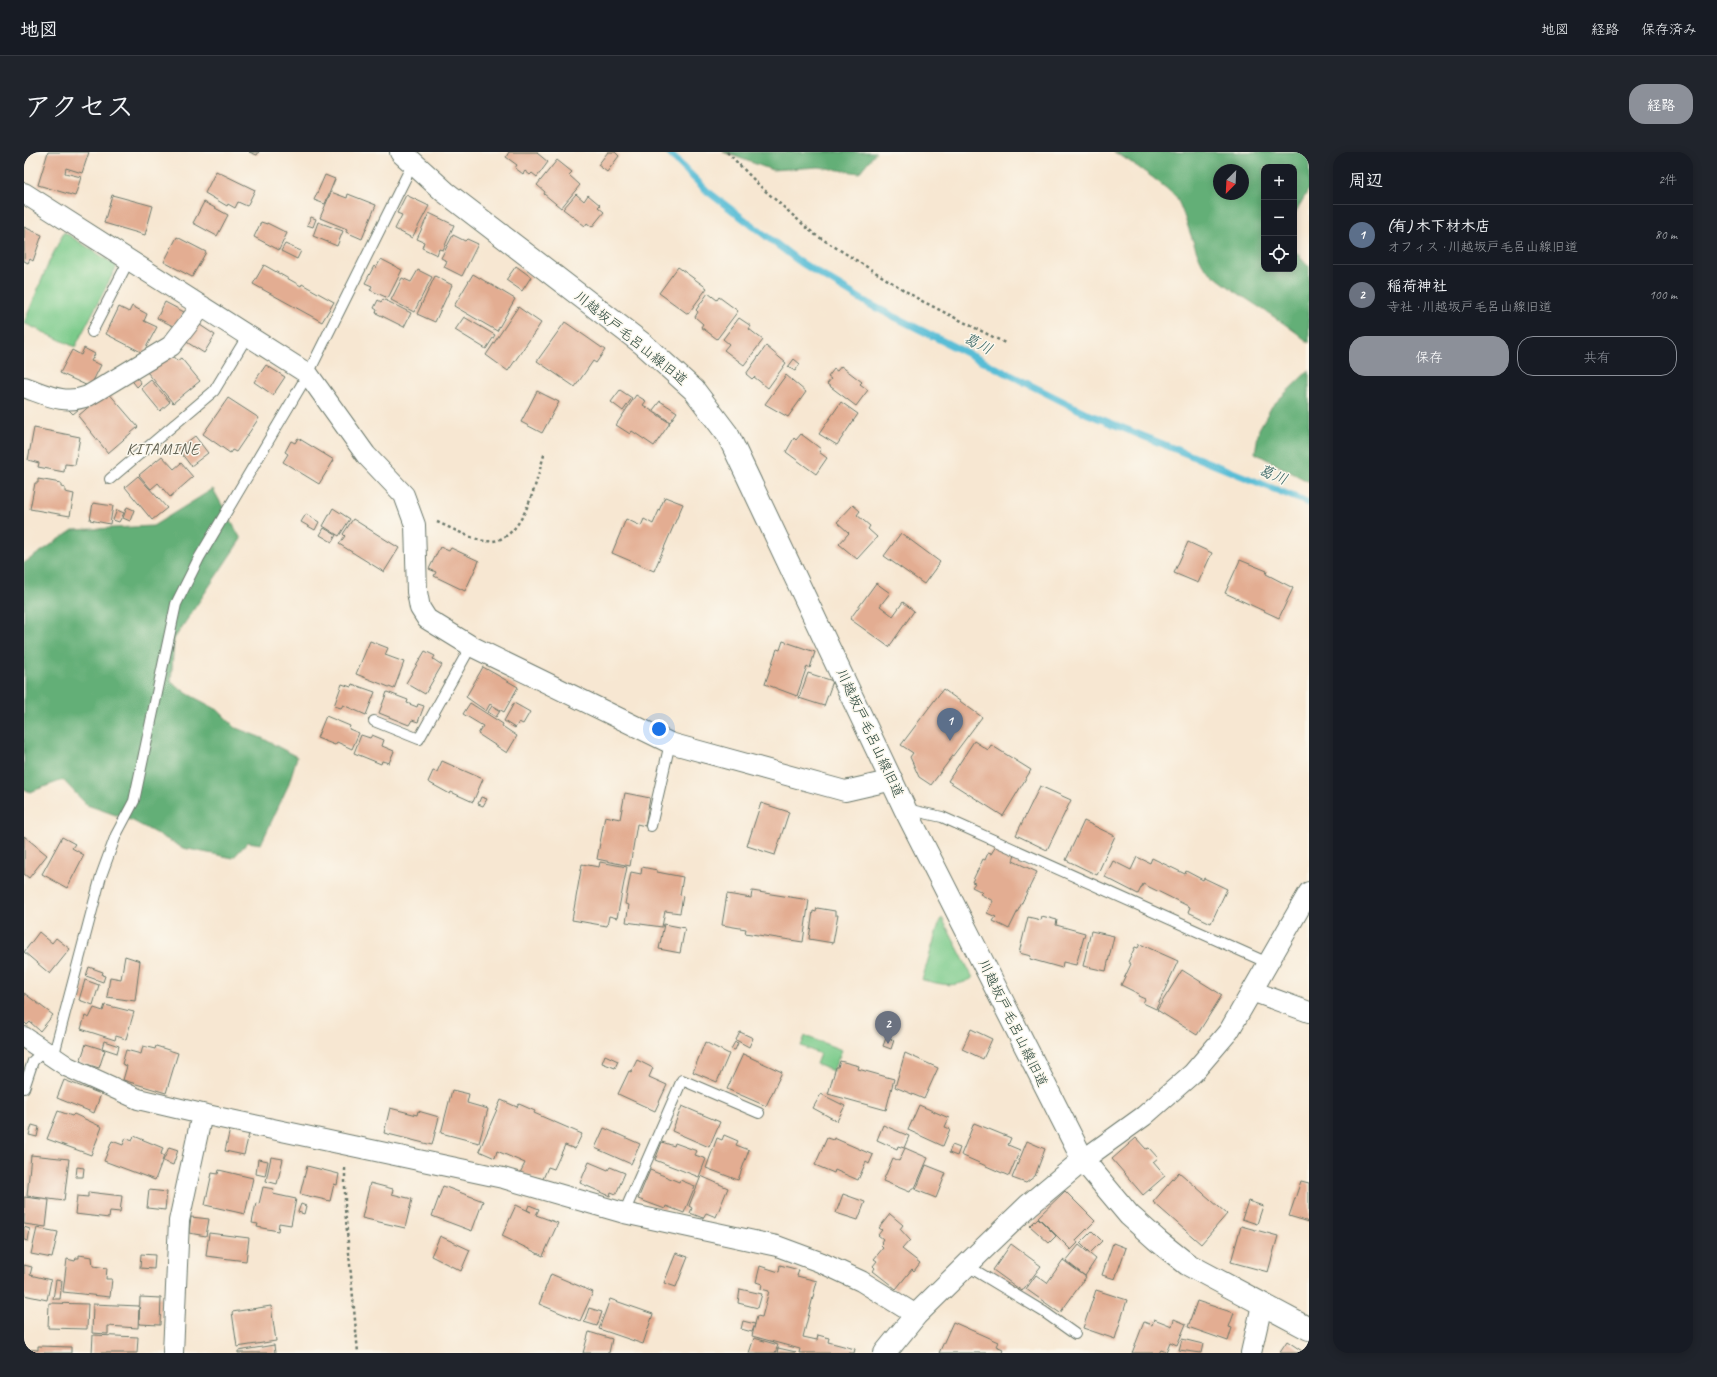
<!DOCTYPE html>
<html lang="ja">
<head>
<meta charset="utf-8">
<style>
	body { margin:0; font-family:Caveat,"Klee One",sans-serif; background:#20242c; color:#f1f3f6 }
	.controls { position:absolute; right:12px; top:12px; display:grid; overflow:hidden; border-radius:8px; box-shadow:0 2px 10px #0003 }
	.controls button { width:36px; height:36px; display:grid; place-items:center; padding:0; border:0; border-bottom:1px solid #363941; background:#171b24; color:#f1f3f6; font:20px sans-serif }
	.compass { position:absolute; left:1189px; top:12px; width:36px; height:36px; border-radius:50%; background:#171b24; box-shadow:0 2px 10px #0003; rotate:204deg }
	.you { position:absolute; left:635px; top:577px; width:14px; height:14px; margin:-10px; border:3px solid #fff; border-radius:50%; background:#1a73e8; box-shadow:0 0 0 6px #1a73e833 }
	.badge { display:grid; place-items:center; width:26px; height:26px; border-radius:50%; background:#8c9099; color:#fff; font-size:13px; font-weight:700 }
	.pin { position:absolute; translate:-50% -33px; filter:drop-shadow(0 1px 2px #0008) }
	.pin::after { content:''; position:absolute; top:21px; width:14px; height:12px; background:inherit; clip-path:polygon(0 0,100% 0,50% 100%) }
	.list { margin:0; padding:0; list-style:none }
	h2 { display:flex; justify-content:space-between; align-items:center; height:52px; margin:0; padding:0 16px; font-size:17px }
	h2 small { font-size:13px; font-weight:400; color:#9ea1a6 }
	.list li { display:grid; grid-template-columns:26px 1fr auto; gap:12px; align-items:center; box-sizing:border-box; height:60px; padding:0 16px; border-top:1px solid #363941 }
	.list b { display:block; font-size:15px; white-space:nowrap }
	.list p { margin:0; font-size:13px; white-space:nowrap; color:#9ea1a6 }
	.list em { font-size:13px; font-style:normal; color:#9ea1a6 }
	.actions { display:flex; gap:8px; padding:12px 16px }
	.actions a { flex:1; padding:9px 0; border:1px solid #8c9099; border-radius:16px; text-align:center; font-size:14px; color:#8c9099 }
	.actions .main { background:#8c9099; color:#fff }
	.icon { flex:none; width:22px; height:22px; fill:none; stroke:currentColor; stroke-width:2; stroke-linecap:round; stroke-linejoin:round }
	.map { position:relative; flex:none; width:1285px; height:1201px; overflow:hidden; border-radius:16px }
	header { display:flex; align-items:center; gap:24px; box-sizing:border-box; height:56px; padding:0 20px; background:#171b24; border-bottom:1px solid #363941 }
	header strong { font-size:19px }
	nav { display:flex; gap:22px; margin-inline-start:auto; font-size:14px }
	.intro { display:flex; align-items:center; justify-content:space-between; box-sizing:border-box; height:96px; padding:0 24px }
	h1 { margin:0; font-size:28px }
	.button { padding:10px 18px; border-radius:16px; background:#8c9099; color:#fff; font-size:14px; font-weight:700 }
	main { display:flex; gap:24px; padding:0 24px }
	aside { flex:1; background:#171b24; border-radius:16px; box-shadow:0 2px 10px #0003 }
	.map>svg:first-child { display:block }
</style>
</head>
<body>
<header>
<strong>地図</strong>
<nav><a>地図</a><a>経路</a><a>保存済み</a></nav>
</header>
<div class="intro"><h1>アクセス</h1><a class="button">経路</a></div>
<main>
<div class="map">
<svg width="1285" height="1201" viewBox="0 0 1285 1201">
	<rect width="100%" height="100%" fill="#fbf7ec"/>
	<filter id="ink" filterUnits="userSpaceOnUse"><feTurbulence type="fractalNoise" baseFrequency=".025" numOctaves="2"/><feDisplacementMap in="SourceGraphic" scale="8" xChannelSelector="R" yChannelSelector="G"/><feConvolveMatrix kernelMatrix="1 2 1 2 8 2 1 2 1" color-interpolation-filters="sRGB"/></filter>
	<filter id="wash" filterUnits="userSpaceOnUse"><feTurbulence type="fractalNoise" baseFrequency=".012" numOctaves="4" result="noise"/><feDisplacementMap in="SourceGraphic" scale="16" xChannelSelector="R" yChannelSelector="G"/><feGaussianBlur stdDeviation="0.9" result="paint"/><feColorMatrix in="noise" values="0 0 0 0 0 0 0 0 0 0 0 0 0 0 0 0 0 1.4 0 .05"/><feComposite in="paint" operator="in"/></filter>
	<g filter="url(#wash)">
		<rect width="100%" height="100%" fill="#f7e7d2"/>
		<path fill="#7bcb8b" stroke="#4d8460" d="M40,80L93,114L51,195L0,171L25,110Z
			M918,766L949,826C929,837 919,832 898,828L916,768Z
			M781,884L818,898L809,919L792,912L796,902L777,894Z"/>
		<path fill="#64af77" stroke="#427656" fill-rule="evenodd" d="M699,0H852L835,21L795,15L748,18Z
			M1090,0H1285V37L1270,63V15H1240V117H1270V98L1285,114V191C1253,163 1214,145 1182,117C1173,108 1161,61 1153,47C1147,37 1102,6 1090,0ZM1195,18H1219V42H1195Z
			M1285,218V330L1231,301L1235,277L1248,254Z
			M189,337L217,387L150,487L147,530L164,542L194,558L212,576L238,586L273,605L264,634L237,692L224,690L209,706L159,696L109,669L63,653L39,628L6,640L0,637V411L49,378L129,374Z"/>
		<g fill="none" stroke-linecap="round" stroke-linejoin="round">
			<path stroke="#58bdd6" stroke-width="7" d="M644,0L683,39L776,110L845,152L1064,262L1285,351"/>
		</g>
		<g id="blocks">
			<path fill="#e3ad92" d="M24,0H65L58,21L42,16L41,21L57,25L51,44L14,33Z
				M225,0H235L233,3Z
				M485,0H514L513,1L524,10L513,25L508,21L506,23L501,19L499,22L491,16L493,13L482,5Z
				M584,0H591L595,4L583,20L574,13Z
				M533,8L548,20L545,23L556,33L537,56L520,42L521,40L513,33Z
				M192,19L231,38L223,54L214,50L211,56L204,52L203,54L181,41Z
				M301,23L311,27L301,52L290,48Z
				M307,40L323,46L324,42L352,53L338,87L322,80L323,77L296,66Z
				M552,42L560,49L564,43L576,53L574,55L580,60L568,75L563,71L561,74L539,57Z
				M88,43L129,54L121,83L80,71Z
				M382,43L405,54L388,86L371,77L378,63L373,61Z
				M180,50L204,63L193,84L169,71Z
				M405,61L430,73L419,98L415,97L413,103L398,96L400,90L393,87Z
				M287,65L292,67L289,75L283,73Z
				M237,70L243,72V71L263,81L255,98L230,85Z
				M294,70L319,79L313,94L289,84Z
				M0,75L18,83L9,109L6,107L4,111L0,109Z
				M429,83L441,89L443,87L454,92L438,124L420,115L423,109L417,106Z
				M153,85L182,100L168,125L140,110Z
				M261,92L277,99L273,107L257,99Z
				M357,107L378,118L364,146L346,138L348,134L341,131L350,114L352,116Z
				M240,113L277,134L278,132L310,150L298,170L229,132Z
				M492,114L507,125L498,139L482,128Z
				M654,115L683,136L664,162L635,141Z
				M394,118L408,125L390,160L367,148L378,126L387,130Z
				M449,122L491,147L473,179L430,154Z
				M411,124L428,133L411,170L393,162Z
				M684,141L693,148L695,145L714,159L693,187L677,175L679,172L671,165L674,160L672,158Z
				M359,147L387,161L380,175L352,161L353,158L350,156L354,148L357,150Z
				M141,150L160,160L151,175L133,166Z
				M108,154L123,162L120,169L133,175L119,201L82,182L95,155L105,160Z
				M494,155L517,171L484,219L462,203Z
				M440,165L471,183L462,197L431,178Z
				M715,166L727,174L725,177L739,188L720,213L700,198L705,192L699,187Z
				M541,170L581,198L572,211L569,209L551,235L513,209Z
				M173,171L191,183L180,201L161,189Z
				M742,194L762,211L744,236L730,225L728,227L722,222Z
				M60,196L71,202L67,209L77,213L66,235L36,221L48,198L57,203Z
				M146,201L153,209L157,206L176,229L149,251L123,220Z
				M770,207L776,212L771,219L764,215Z
				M242,213L261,225L249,243L230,230Z
				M817,214L838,230L836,232L844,238L832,254L803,232L807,227L804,225L810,217L813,219Z
				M110,222L117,231L113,235L106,226Z
				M762,223L782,240L764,265L741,252Z
				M127,228L146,250L136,259L117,236Z
				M596,238L608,246L599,259L587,250Z
				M83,239L114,275L84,301L54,264Z
				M513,239L535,250L518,281L497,270Z
				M612,243L622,249L619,253L646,271L630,294L608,279L606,282L592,273Z
				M204,246L235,266L212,300L208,298L206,301L179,282Z
				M636,249L653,260L646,270L629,258Z
				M817,250L834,262L813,293L795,282Z
				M51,253L55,257L49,262L45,258Z
				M10,276L56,285L51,313L41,312L40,320L14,315L15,311L4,308Z
				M777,282L797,297L795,300L803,306L792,322L762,300L770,286L772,288Z
				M171,284L184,301L167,314L154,297Z
				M274,286L310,308L295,332L259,310L264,302L261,300L267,289L271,291Z
				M138,304L150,317L157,311L169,325L146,345L134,331L127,337L115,323Z
				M114,324L143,356L128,368L101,335Z
				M14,327L37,331V335L41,336V340L50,342L46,364L6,357L11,331H14Z
				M641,345L659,352L630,419L588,401L602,367L617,374L620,367L629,372Z
				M69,351L89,354L86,372L66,368Z
				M829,353L836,359L833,363L846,374L844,377L853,385L833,407L815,392L825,381L813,370Z
				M103,355L110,358L106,369L99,366Z
				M309,356L326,367L315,384L299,374Z
				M93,358L100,361L95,370L89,368Z
				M282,362L295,370L291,378L277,370Z
				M329,367L375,396L360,420L315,392L321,384L319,382Z
				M300,376L312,383L308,390L296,383Z
				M877,381L916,410L900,432L860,404Z
				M1164,390L1188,401L1174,431L1150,421Z
				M416,395L425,399L427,396L455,409L441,439L410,424L412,420L405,417Z
				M1216,408L1243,419L1242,422L1269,436L1255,466L1201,441Z
				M852,431L866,441L856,454L869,464L879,450L890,459L865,495L826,467Z
				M346,489L364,496L361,503L380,510L370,537L332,522Z
				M759,489L791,500L786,516L783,514L773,544L741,532L753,497L756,498Z
				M401,499L411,504L409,507L418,513L401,542L382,531Z
				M459,515L494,535L480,560L466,552L462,559L442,545Z
				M784,521L809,529L800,554L775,546Z
				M318,532L327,535L328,532L351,540L342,563L319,553L317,556L310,554Z
				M919,537L958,565L907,633L895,625L886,605L889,601L877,593Z
				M363,540L384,548L383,551L393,555L394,552L400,554L394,570L388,568L385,573L355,561Z
				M446,551L479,572L478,574L493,584L483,601L454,582L459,574L439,562Z
				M490,551L506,560L499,572L495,570L491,576L480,569Z
				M468,554L476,559L472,565L464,560Z
				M302,564L326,574L325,577L335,581L328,597L313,590L311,593L293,586Z
				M337,583L346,586L348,583L360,588L358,594L370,599L365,611L358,609L357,612L330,601Z
				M950,589L964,598L967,593L1007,618L979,664L924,629Z
				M418,609L459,627L449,650L427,640L426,642L404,630L409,619L413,620Z
				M1016,634L1047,648L1023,698L992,683Z
				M601,641L626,646L621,674L613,672L606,714L573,707L581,664L596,667Z
				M457,645L463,647L459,654L454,652Z
				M737,651L765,660L751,703L723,694Z
				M1060,669L1091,684L1073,723L1042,708Z
				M0,684L23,703L5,726L0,722Z
				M38,685L51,692L48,696L60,703L43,736L18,722Z
				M972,694L991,703L989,709L1013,720L985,777L969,769L972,765L963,761L969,749L956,742L958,740L948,735L951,731L948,730L959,707L961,708L964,701L967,702Z
				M1113,705L1126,711L1128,706L1161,722L1162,719L1179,728L1180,726L1203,737L1187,771L1164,760L1166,755L1119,732L1114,742L1081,725L1089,709L1107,718Z
				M576,710L603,715L593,766L585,764L583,774L548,768L558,712L575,715Z
				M618,715L633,718V720L659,725L656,743L659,744L656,761L641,759L638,775L602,770L605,753L601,752L607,720L617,722Z
				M728,739L785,748L779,790L721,781L722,777L698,773L703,742L727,746Z
				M793,756L811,759V763H814L809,791L785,787L789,759L792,760Z
				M1018,764L1033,768L1032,773L1061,781L1052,813L1039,810L1038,816L1006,807L1007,804L995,801L1004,765L1017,768Z
				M640,772L661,776L656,801L635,797Z
				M1067,779L1090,784L1082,819L1059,814Z
				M15,780L28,791L32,786L46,797L26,822L0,800Z
				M1116,792L1154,809L1132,857L1119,851L1121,847L1114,844L1115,842L1097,833L1107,812L1104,810L1111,795L1114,796Z
				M101,804L116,809L111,849L83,845L86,825L97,827Z
				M65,815L79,820L78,823L81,824L79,830L62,824Z
				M1158,818L1198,843L1173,883L1133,858Z
				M61,828L75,833L69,853L55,848Z
				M0,841L29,863L16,879L6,870L3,873L0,870Z
				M81,853L110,860L102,887L92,884L91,888L57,877L61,864L65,866L70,856L79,859Z
				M947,877L968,887L959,907L938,897Z
				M716,880L729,886L725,895L712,888Z
				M862,886L870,888L867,897L859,894Z
				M80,889L95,894L93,901L78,896Z
				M681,890L705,902L693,930L669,920Z
				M711,890L714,891L711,898L707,897Z
				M62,892L81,898L75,916L56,910Z
				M119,894L131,897L132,894L154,901L142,941L99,928L103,914L98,912L102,898L117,902Z
				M881,901L914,916L900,947L871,935Z
				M719,902L758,920L742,954L703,937Z
				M581,903L594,909L591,916L578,911Z
				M613,908L629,916L625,925L643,933L631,959L594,942L605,919L607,920Z
				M816,909L835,914L834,917L870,927L862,958L804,942L812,915H814Z
				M40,928L77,942L70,961L33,946Z
				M428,938L445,942L443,951L464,957L455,991L417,981Z
				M797,942L821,954L813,969L789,956Z
				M477,948L493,955L495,952L511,959L510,961L558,982L551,997L541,993L530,1017L524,1015L519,1027L496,1021L501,1011L473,999L471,1006L455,999Z
				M895,953L925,966L921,975L926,977L919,994L884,978Z
				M658,954L696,970L685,995L648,979Z
				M366,956L393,963L394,959L415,965L408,993L360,981Z
				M34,959L48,964L50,962L78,975L67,1003L23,987Z
				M950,971L987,986L984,993L996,998L985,1024L937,1003Z
				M8,973L15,975L13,985L5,983Z
				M859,973L885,984L880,996L874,994L873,997L853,988Z
				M580,976L616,992L607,1012L571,996Z
				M206,977L225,982L220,1003L201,999Z
				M700,983L714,989L712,993L725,998L714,1028L682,1016L693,986L698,988Z
				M110,984L139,996L137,1002L140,1004L131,1028L80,1009L88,989L99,993L102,986L108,989Z
				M803,986L809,988L810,986L849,1003L845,1012L842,1010L834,1028L811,1018L810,1021L791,1013Z
				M1112,986L1122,997L1125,996L1134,1006L1129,1010L1141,1024L1119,1043L1088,1007Z
				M1003,989L1021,997L1011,1024L1002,1031L988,1026Z
				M638,990L650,994L651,991L673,999L671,1003L682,1007L675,1025L631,1008Z
				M928,993L936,996L933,1004L925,1001Z
				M145,995L154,998L149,1013L139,1009Z
				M881,996L904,1006L891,1036H888L886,1040L859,1029L869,1006L875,1009Z
				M7,1003L45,1007L40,1049L3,1044Z
				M247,1005L259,1007L253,1032L242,1029Z
				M234,1007L244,1009L241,1024L232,1022Z
				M565,1010L584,1018L586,1015L601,1021L592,1042L587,1040L586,1044L556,1031Z
				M902,1013L922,1021L912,1046L892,1038Z
				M283,1014L315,1022L313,1033L310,1032L306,1049L276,1042Z
				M53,1015L60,1016L59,1025H52Z
				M195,1018L229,1026L221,1062L181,1053L188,1021L194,1022Z
				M626,1018L655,1030L656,1028L671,1034L660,1061L642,1054L641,1057L614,1047Z
				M1155,1020L1203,1062L1177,1092L1129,1050Z
				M677,1024L704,1036L692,1065L682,1061L679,1066L666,1061L668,1056L665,1054Z
				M1277,1029L1285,1031V1070L1265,1064Z
				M346,1031L369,1037L368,1042L388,1047L381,1076L338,1066Z
				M419,1034L459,1049L448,1079L408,1064Z
				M239,1035L250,1037L249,1042L272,1047L267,1073L255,1071L254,1079L233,1075L234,1072L228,1071L232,1051L235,1052Z
				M125,1038L143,1040L141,1058L123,1056Z
				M1041,1039L1071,1069L1052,1088L1054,1091L1047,1098L1014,1065Z
				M64,1040L98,1044L96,1060L86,1059L85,1066L51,1062L53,1044L64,1045Z
				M819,1042L841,1050L834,1068L812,1061Z
				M0,1045L25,1048L22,1075L0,1072Z
				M1224,1049L1239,1054L1233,1072L1218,1067Z
				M277,1052L282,1054L280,1062L274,1060Z
				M492,1053L507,1060L503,1058L505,1053L515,1057L512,1063L534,1071L519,1104L478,1084Z
				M866,1062L879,1073L876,1077L886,1088L878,1097L896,1111L890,1119L888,1117L872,1137L849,1119L851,1116L849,1114L853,1109L850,1107L859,1096L857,1094L859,1092L857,1090L859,1087L854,1083L858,1078L855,1076Z
				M167,1065L185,1067L182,1084L165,1081Z
				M1014,1066L1032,1084L1025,1091L1006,1074Z
				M1217,1074L1254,1084L1244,1120L1207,1110Z
				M0,1075L6,1077L4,1089L0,1088Z
				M13,1076L34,1080L28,1106L7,1102Z
				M1068,1079L1078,1089L1066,1101L1056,1091Z
				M185,1081L225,1086L222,1109L182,1104Z
				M416,1084L446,1098L437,1119L407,1104Z
				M1089,1091L1102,1096L1091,1127L1078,1123Z
				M987,1092L1017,1114L998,1139L969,1118Z
				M1055,1093L1072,1107L1061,1124L1042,1109Z
				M652,1101L664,1105L652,1135L640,1131Z
				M117,1102L131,1103L130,1117L116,1116Z
				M55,1103L68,1105L69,1114L83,1116L82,1127H88L86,1145L39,1140L43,1107L51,1109L52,1106H55Z
				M1039,1108L1062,1125L1036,1161L1002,1137L1012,1123L1023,1131Z
				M0,1113L8,1115L6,1123L27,1128L23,1148L0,1143Z
				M756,1113L775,1118L773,1124L793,1129L779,1185L793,1188L794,1183L805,1186L804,1190L831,1197L830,1201H775L776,1197L728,1184L733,1164L738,1165L745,1139L737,1137L738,1132L732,1130L736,1114L755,1120Z
				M527,1122L569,1140L556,1169L515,1152Z
				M32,1128L38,1129L36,1147H29Z
				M716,1137L738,1142L734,1156L714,1151Z
				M1072,1138L1103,1148L1091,1187L1059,1176Z
				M116,1145L137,1146L136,1173L115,1172Z
				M586,1147L629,1162L619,1192L575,1177Z
				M1173,1149L1210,1161L1205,1175L1208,1176L1204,1189L1164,1175Z
				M25,1151L64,1152L63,1177L24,1176Z
				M69,1152L115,1154L114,1176L84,1174V1182L68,1181Z
				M247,1154L252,1189L213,1195L208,1160Z
				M565,1156L578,1160L573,1174L560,1170Z
				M1130,1167L1148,1174L1150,1167L1162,1172L1153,1193L1146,1190L1142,1200L1137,1198L1135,1201H1108L1120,1170L1128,1173Z
				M719,1169L731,1172L728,1180L717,1177Z
				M929,1170L974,1190L972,1194L979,1197L978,1201H915Z
				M565,1180L588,1187L585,1201H559Z
				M69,1183L114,1185L113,1201H68Z
				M730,1186L754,1193L751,1201H725Z
				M1158,1187L1179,1192L1177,1201L1155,1198Z
				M1263,1189L1281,1201H1255Z
				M250,1193L251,1201H214V1199Z
				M14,1194L47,1195V1201H0V1197L14,1198Z
				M754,1196L772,1200L771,1201H753Z"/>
		</g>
	</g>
	<g filter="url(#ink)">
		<use href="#blocks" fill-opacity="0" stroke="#6b786b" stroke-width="1"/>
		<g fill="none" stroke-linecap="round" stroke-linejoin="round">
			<g stroke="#6b786b" stroke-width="12">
				<path id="service" d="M68,180L105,108
					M86,327L190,239L224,183
					M350,569L395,587L447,494
					M882,657L918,665L1244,811
					M627,674L646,591
					M29,906L77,724L92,683L110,649L152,452L175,406L284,222L389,11
					M0,936L9,909L19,900
					M600,1061L658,928L735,961
					M942,1113L1020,1160L1051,1182"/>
			</g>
			<g stroke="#6b786b" stroke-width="22">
				<path id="minor" d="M0,41L284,222L342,303L380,343L391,373L393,440L396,456L403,467L447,494L646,591L821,639L869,628
					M0,235C23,243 40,253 64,244L147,194L178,154
					M1228,839L1285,860
					M0,885L44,915L114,947L178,962L479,1026L600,1061L753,1094L796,1110L837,1129L892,1163
					M1059,1008L1120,964L1169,921L1205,879L1285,740
					M149,1201L155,1069L178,962
					M1227,1201L1238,1153"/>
			</g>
			<g stroke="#6b786b" stroke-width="24">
				<path id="tertiary" d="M377,0L421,40L619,192L670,238L704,283L881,657L1059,1008L1105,1063L1134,1089L1163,1112L1285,1177
					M861,1201L892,1163L955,1101L1005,1053L1059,1008"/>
			</g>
			<path stroke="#6b786b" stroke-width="2.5" stroke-dasharray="3 3" stroke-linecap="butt" d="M703,0L737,35L790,82L896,148L981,191
				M413,370C427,376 442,384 456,388C499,400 512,328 521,300
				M321,1016V1057L334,1201"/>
			<use href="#service" stroke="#fff" stroke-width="10"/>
			<use href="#minor" stroke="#fff" stroke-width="20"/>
			<use href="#tertiary" stroke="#fff" stroke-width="22"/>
		</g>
	</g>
	<g text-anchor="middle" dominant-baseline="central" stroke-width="3" stroke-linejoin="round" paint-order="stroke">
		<g font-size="14" fill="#1f3d34" stroke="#fbf7ec">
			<text transform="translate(607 186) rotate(39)">川越坂戸毛呂山線旧道</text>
			<text transform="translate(846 581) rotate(65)">川越坂戸毛呂山線旧道</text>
			<text transform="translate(989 871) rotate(64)">川越坂戸毛呂山線旧道</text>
		</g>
		<g font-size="15" font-style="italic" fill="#2d5d5c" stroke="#fbf7ec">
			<text transform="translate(954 192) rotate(27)">葛川</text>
			<text transform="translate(1249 323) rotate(22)">葛川</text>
		</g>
		<g font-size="16" letter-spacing="1" fill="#646455" stroke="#fbf7ec">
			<text x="139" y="297">KITAMINE</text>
		</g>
	</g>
</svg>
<div class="controls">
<button>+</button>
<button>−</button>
<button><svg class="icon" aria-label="locate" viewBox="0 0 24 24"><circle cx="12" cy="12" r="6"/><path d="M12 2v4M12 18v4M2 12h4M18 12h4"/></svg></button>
</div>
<svg class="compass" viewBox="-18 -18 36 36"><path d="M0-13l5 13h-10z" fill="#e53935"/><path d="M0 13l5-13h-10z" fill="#9ea1a6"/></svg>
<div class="you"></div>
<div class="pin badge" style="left:926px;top:589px;background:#5c6f8a">1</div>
<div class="pin badge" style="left:864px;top:892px;background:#6b7280">2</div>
</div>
<aside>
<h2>周辺<small>2件</small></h2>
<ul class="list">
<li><span class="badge" style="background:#5c6f8a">1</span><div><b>(有) 木下材木店</b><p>オフィス · 川越坂戸毛呂山線旧道</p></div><em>80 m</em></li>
<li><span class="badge" style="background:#6b7280">2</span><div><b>稲荷神社</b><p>寺社 · 川越坂戸毛呂山線旧道</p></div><em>100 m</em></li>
</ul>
<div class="actions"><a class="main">保存</a><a>共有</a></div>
</aside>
</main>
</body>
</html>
